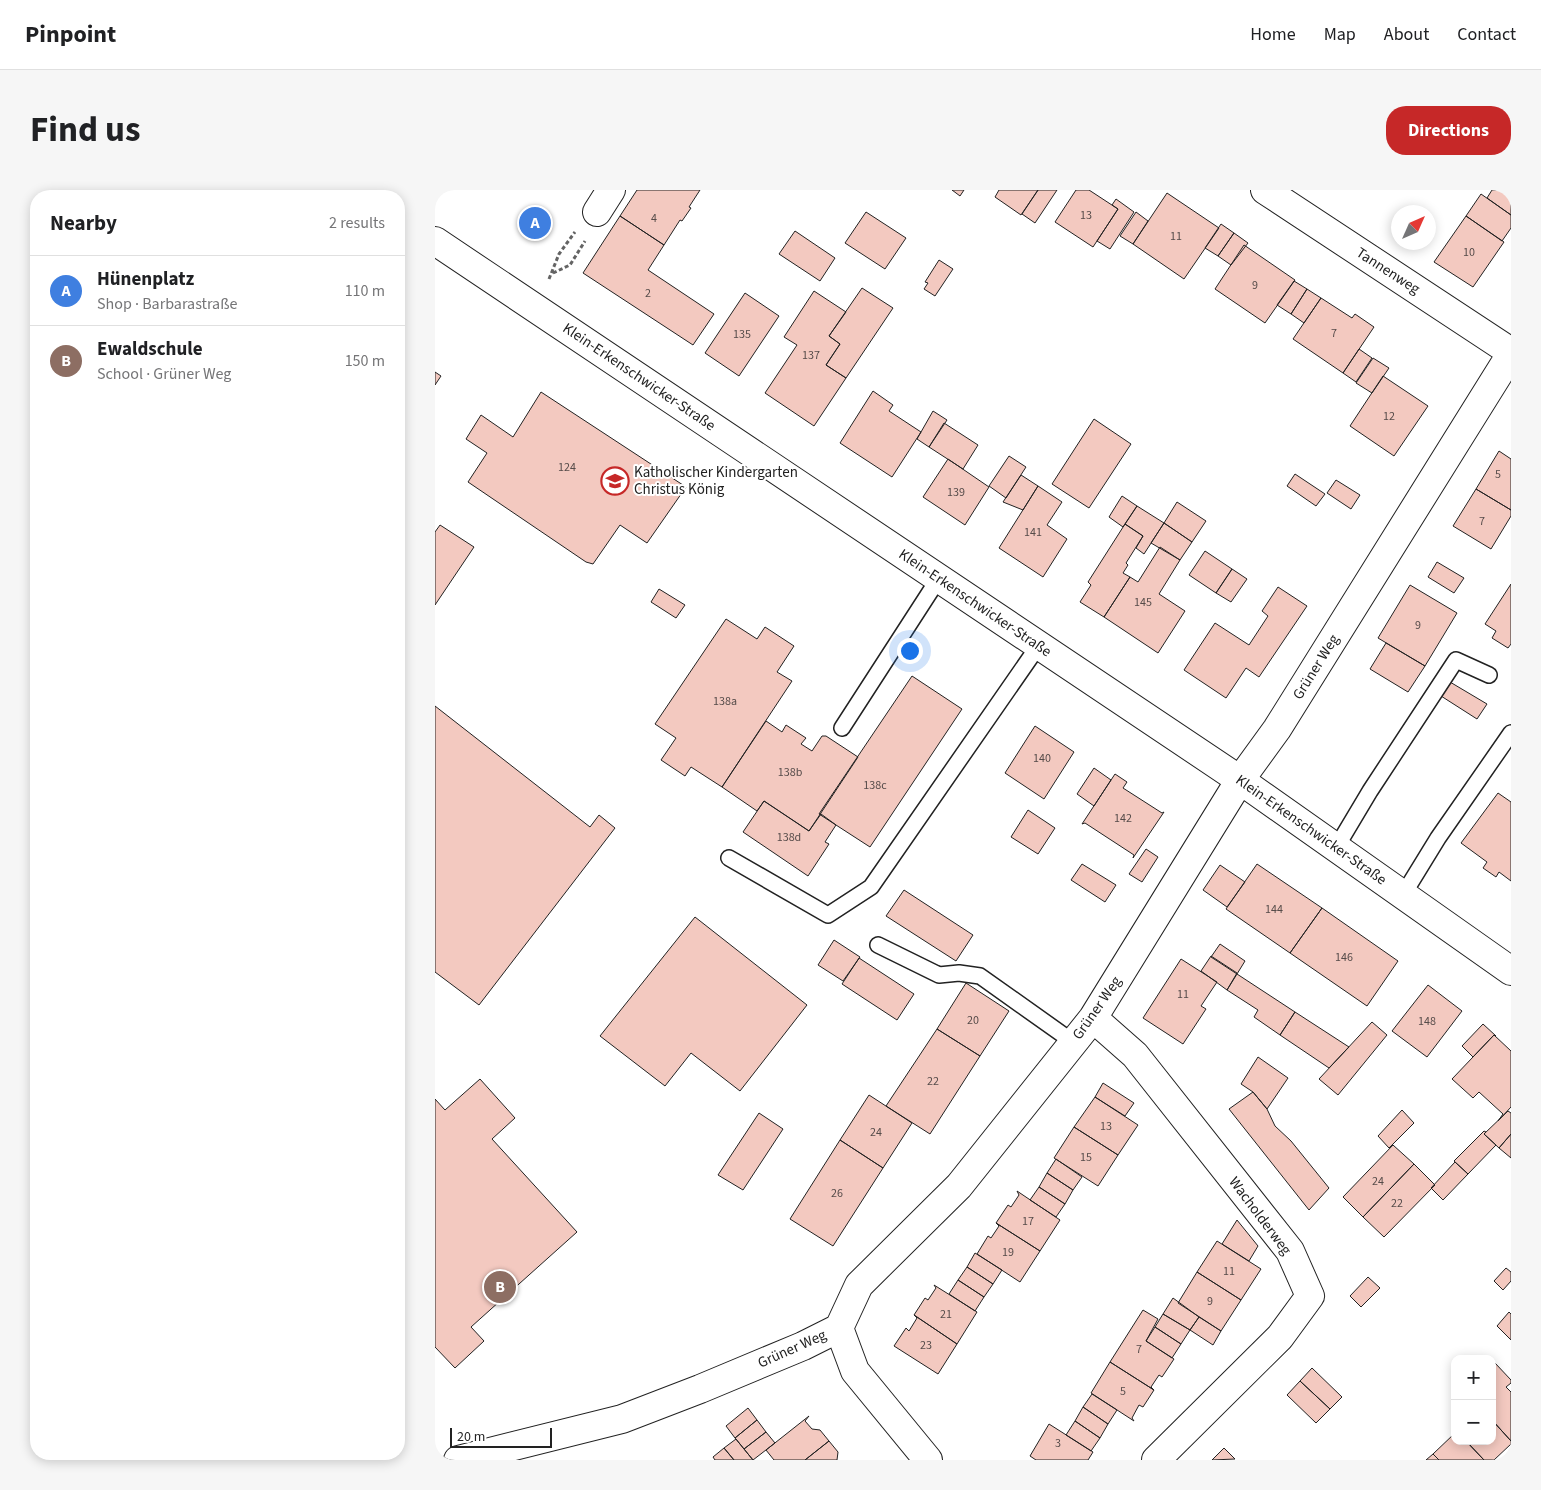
<!DOCTYPE html>
<html lang="en">
<head>
<meta charset="utf-8">
<style>
	body { margin:0; font-family:"Source Sans 3",sans-serif; background:#f6f6f6; color:#202124 }
	.controls { position:absolute; right:15px; bottom:15px; display:grid; overflow:hidden; border-radius:10px; box-shadow:0 2px 12px #0003 }
	.controls button { width:45px; height:45px; display:grid; place-items:center; padding:0; border:0; border-bottom:1px solid #e0e0e0; background:#fff; color:#202124; font:25px sans-serif }
	.compass { position:absolute; left:956px; top:15px; width:45px; height:45px; border-radius:50%; background:#fff; box-shadow:0 2px 12px #0003; rotate:45deg }
	.scale { position:absolute; left:15px; bottom:12px; width:102px; box-sizing:border-box; padding-left:5px; border:2px solid #222; border-top:0; font-size:14px; line-height:18px; white-space:nowrap; color:#222; -webkit-text-stroke:4px #fff; paint-order:stroke }
	.you { position:absolute; left:474px; top:460px; width:18px; height:18px; margin:-12px; border:4px solid #fff; border-radius:50%; background:#1a73e8; box-shadow:0 0 0 8px #1a73e833 }
	.badge { display:grid; place-items:center; width:32px; height:32px; border-radius:50%; background:#c62828; color:#fff; font-size:16px; font-weight:700 }
	.pin { position:absolute; translate:-50% -50%; border:2px solid #fff; box-shadow:0 1px 5px #0006 }
	.list { margin:0; padding:0; list-style:none }
	h2 { display:flex; justify-content:space-between; align-items:center; height:65px; margin:0; padding:0 20px; font-size:21px }
	h2 small { font-size:16px; font-weight:400; color:#757577 }
	.list li { display:grid; grid-template-columns:32px 1fr auto; gap:15px; align-items:center; box-sizing:border-box; height:70px; padding:0 20px; border-top:1px solid #e0e0e0 }
	.list b { display:block; font-size:19px; white-space:nowrap }
	.list p { margin:0; font-size:16px; white-space:nowrap; color:#757577 }
	.list em { font-size:16px; font-style:normal; color:#757577 }
	.map { position:relative; flex:none; width:1076px; height:1270px; overflow:hidden; border-radius:20px }
	header { display:flex; align-items:center; gap:30px; box-sizing:border-box; height:70px; padding:0 25px; background:#fff; border-bottom:1px solid #e0e0e0 }
	header strong { font-size:24px }
	nav { display:flex; gap:28px; margin-inline-start:auto; font-size:18px }
	.intro { display:flex; align-items:center; justify-content:space-between; box-sizing:border-box; height:120px; padding:0 30px }
	h1 { margin:0; font-size:35px }
	.button { padding:12px 22px; border-radius:20px; background:#c62828; color:#fff; font-size:18px; font-weight:700 }
	main { display:flex; gap:30px; padding:0 30px }
	aside { flex:1; background:#fff; border-radius:20px; box-shadow:0 2px 12px #0003 }
	.map>svg:first-child { display:block }
</style>
</head>
<body>
<header>
<strong>Pinpoint</strong>
<nav><a>Home</a><a>Map</a><a>About</a><a>Contact</a></nav>
</header>
<div class="intro"><h1>Find us</h1><a class="button">Directions</a></div>
<main>
<aside>
<h2>Nearby<small>2 results</small></h2>
<ul class="list">
<li><span class="badge" style="background:#3f7fe0">A</span><div><b>Hünenplatz</b><p>Shop · Barbarastraße</p></div><em>110 m</em></li>
<li><span class="badge" style="background:#8d6e63">B</span><div><b>Ewaldschule</b><p>School · Grüner Weg</p></div><em>150 m</em></li>
</ul>
</aside>
<div class="map">
<svg width="1076" height="1270" viewBox="0 0 1076 1270">
	<rect width="100%" height="100%" fill="#fff"/>
	<path fill="#f3c9c0" stroke="#222" d="M202,0H265L254,17L256,18L247,31L245,30L229,55L185,26Z
		M517,0H529L525,6Z
		M564,0H603L586,25L560,7Z
		M603,0H622L600,33L587,24Z
		M641,0H654L683,19L658,57L620,32Z
		M1057,0H1068L1076,6V25L1052,8Z
		M732,3L784,38L749,89L698,54Z
		M1046,4L1076,25V38L1067,51L1031,26Z
		M681,9L699,22L675,59L662,51L683,19L677,15Z
		M431,22L471,48L450,79L410,53Z
		M701,22L713,31L698,54L685,46Z
		M185,26L229,55L213,80L279,124L258,155L148,83Z
		M1031,26L1069,52L1038,97L999,72Z
		M786,34L799,43L783,66L770,58Z
		M360,41L400,68L385,91L344,64Z
		M799,43L813,53L796,75L783,66Z
		M809,55L860,90L830,133L780,99Z
		M504,70L518,79L500,106L489,99L493,93L490,92Z
		M859,91L872,99L856,124L842,115Z
		M427,98L458,118L411,188L391,175L405,154L394,146Z
		M872,99L886,108L869,133L856,124Z
		M379,101L411,122L394,146L405,154L391,175L411,188L379,236L330,203L362,155L349,147Z
		M310,103L344,126L304,186L270,163Z
		M886,108L917,128L920,124L939,137L908,183L858,149Z
		M924,159L937,168L921,192L908,183Z
		M938,168L954,178L937,203L921,193Z
		M0,182L6,186L0,195Z
		M948,186L993,216L959,266L915,236Z
		M438,201L458,215L454,221L486,242L457,287L405,253Z
		M106,202L251,297L212,353L185,335L158,374L151,372L33,292L52,263L31,249L46,225L78,247Z
		M498,221L512,230L494,257L482,249Z
		M659,229L696,254L654,318L617,294Z
		M509,233L543,255L528,279L494,257Z
		M1064,261L1076,269V320L1041,299Z
		M574,266L591,277L571,308L554,296Z
		M513,269L554,297L530,335L488,307Z
		M860,284L890,304L881,316L852,296Z
		M586,285L603,296L588,320L568,312Z
		M901,290L925,305L916,319L892,303Z
		M603,296L627,312L612,335L632,349L608,387L564,358Z
		M1041,299L1076,320V326L1056,359L1018,336Z
		M687,306L702,316L688,337L674,327Z
		M742,312L771,331L757,352L729,333Z
		M702,316L729,333L709,364L701,358L708,346L690,334Z
		M729,333L757,352L745,370L716,353Z
		M690,334L708,346L691,373L693,375L688,383L695,387L669,427L645,412L656,395L653,392Z
		M5,335L39,357L0,415V342Z
		M725,357L745,370L724,404L750,421L723,463L669,427L695,387L703,392Z
		M770,361L797,379L781,403L754,385Z
		M1002,372L1029,388L1019,403L993,387Z
		M797,379L812,389L796,412L781,403Z
		M1076,394V454L1073,458L1057,448L1061,441L1050,434Z
		M975,395L1022,423L990,476L943,448Z
		M843,397L872,416L824,487L811,478L791,508L749,480L780,433L814,455L833,426L827,421Z
		M224,399L250,415L241,428L216,412Z
		M291,429L322,449L330,437L359,456L342,482L357,491L287,597L256,577L250,586L226,570L241,548L220,534Z
		M951,453L990,476L973,502L935,479Z
		M477,486L527,519L435,657L384,624Z
		M1015,492L1052,514L1042,529L1006,506Z
		M0,516L155,637L164,625L180,638L44,815L0,782Z
		M331,531L347,542L351,535L371,548L366,554L377,561L387,546H391L423,567L374,641L329,611L322,621L287,597Z
		M600,536L639,562L609,609L570,583Z
		M659,578L676,590L659,616L642,604Z
		M680,584L692,592L688,598L727,623L729,622L698,668L699,665L650,633L647,634Z
		M1063,603L1076,612V691L1064,682L1061,687L1048,678L1052,672L1026,653Z
		M329,611L374,641L386,624L401,635L390,652L394,654L373,686L308,642Z
		M593,620L620,638L603,664L576,647Z
		M711,659L723,667L707,692L694,684Z
		M647,674L681,695L670,712L636,690Z
		M822,674L887,718L855,763L791,719Z
		M785,675L810,692L792,717L768,700Z
		M469,700L538,745L521,771L451,726Z
		M887,718L963,771L932,816L855,763Z
		M260,727L372,815L305,901L256,863L230,896L165,846Z
		M399,750L425,767L408,791L383,775Z
		M785,754L810,771L802,784L776,767Z
		M776,766L802,783L792,800L766,781Z
		M424,768L479,804L462,830L407,794Z
		M746,769L782,792L766,816L771,819L748,854L708,828Z
		M802,784L860,822L845,845L819,827L823,820L792,800Z
		M531,793L574,821L545,866L502,839Z
		M993,795L1027,821L992,867L957,841Z
		M860,822L914,857L894,878L845,845Z
		M937,832L952,845L903,905L884,889Z
		M1048,834L1061,846L1059,845L1038,867L1027,856Z
		M502,839L545,866L495,944L451,916Z
		M1059,845L1076,861V917L1063,931L1068,924L1044,902L1038,908L1017,889Z
		M823,867L853,888L832,919L818,902L806,894Z
		M45,889L80,928L57,949L142,1042L36,1137L49,1151L20,1178L0,1157V909L10,920Z
		M668,893L699,913L690,926L660,907Z
		M818,902L832,919L840,936L856,951L894,998L874,1020L794,919Z
		M434,905L477,933L448,978L405,950Z
		M660,907L703,935L683,965L639,937Z
		M967,920L979,933L954,958L943,946Z
		M1073,921L1076,923V944L1064,958L1049,944Z
		M324,923L348,939L308,1000L283,985Z
		M639,937L683,965L663,996L619,968Z
		M1049,941L1051,942L1049,944L1061,955L1033,984L1019,971Z
		M1076,944V968L1064,958Z
		M405,950L448,978L398,1056L355,1029Z
		M958,955L979,974L928,1027L908,1007Z
		M621,969L647,987L638,1000L612,983Z
		M1020,972L1033,984L1008,1010L996,998Z
		M979,974L1000,995L949,1047L928,1027Z
		M612,983L638,1000L630,1014L604,997Z
		M604,997L630,1014L621,1027L595,1010Z
		M582,1001L625,1030L605,1061L561,1033L573,1015L576,1017L584,1005Z
		M802,1030L823,1056L814,1071L787,1054Z
		M561,1033L605,1061L585,1092L542,1064L553,1046L556,1048L564,1036Z
		M782,1051L826,1079L806,1110L762,1082Z
		M540,1063L567,1080L558,1094L532,1077Z
		M532,1077L558,1094L549,1107L523,1090Z
		M1071,1078L1076,1082V1091L1068,1100L1059,1091Z
		M762,1082L806,1110L786,1141L743,1113Z
		M933,1087L945,1098L926,1117L915,1106Z
		M523,1090L549,1107L540,1121L514,1104Z
		M499,1095L542,1122L522,1154L479,1125L490,1108L493,1110L501,1098Z
		M738,1108L764,1127L755,1140L728,1124Z
		M708,1120L723,1129L711,1151L739,1169L727,1187L724,1185L716,1197L719,1200L675,1172Z
		M1074,1122L1076,1124V1150L1062,1136Z
		M728,1124L755,1140L746,1154L720,1137Z
		M479,1125L522,1154L503,1184L459,1156L471,1138L474,1141L482,1128Z
		M764,1127L786,1141L778,1155L755,1140Z
		M720,1137L746,1154L737,1168L711,1151Z
		M675,1172L719,1200L708,1217L704,1215L697,1228L699,1231L656,1203Z
		M1060,1173L1076,1190V1193L1071,1197L1076,1202V1251L1057,1230V1176Z
		M877,1178L907,1207L895,1219L865,1191Z
		M865,1191L895,1219L881,1233L852,1205Z
		M657,1204L682,1220L673,1234L648,1217Z
		M648,1217L673,1234L665,1248L640,1231Z
		M313,1218L322,1230L300,1248L291,1236Z
		M374,1226L370,1231L377,1239L385,1240L394,1251L370,1270H339L331,1260Z
		M322,1230L331,1242L309,1259L300,1248Z
		M1057,1230L1076,1251V1254L1059,1270H1049L1031,1251H1057Z
		M640,1231L665,1248L656,1261L631,1245Z
		M614,1234L658,1262L653,1270H601L595,1266Z
		M331,1242L340,1253L318,1270L309,1259Z
		M1020,1243V1251H1031L1049,1270H1004L998,1264Z
		M301,1249L309,1259L318,1270H299L289,1258Z
		M394,1251L403,1262L402,1270H370Z
		M289,1258L299,1270H280L278,1267Z
		M789,1258L800,1269L777,1270Z
		M998,1264L1004,1270H991Z"/>
	<g fill="none" stroke-linecap="round" stroke-linejoin="round">
		<g stroke="#222" stroke-width="18">
			<path id="service" d="M407,538L504,388
				M901,658L935,601L1021,470L1054,485
				M294,668L393,725L436,697L604,455
				M968,705L1003,648L1076,543
				M443,755L504,785L524,783L545,786L638,852"/>
		</g>
		<g stroke="#222" stroke-width="30">
			<path id="minor" d="M830,0L1076,162
				M162,22L176,0
				M658,828L700,865L855,1061L875,1106L845,1147L721,1270
				M404,1138L420,1181L493,1270
				M23,1270L187,1229L265,1199L368,1156L404,1138L424,1095L524,996L658,828L805,590L842,539L1076,164"/>
		</g>
		<g stroke="#222" stroke-width="30">
			<path id="tertiary" d="M0,51L805,590L1076,781"/>
		</g>
		<path stroke="#646464" stroke-width="3" stroke-dasharray="4 2.5" stroke-linecap="butt" d="M118,83L135,75L150,51
			M114,89L124,64L140,42"/>
		<use href="#service" stroke="#fff" stroke-width="15"/>
		<use href="#minor" stroke="#fff" stroke-width="28"/>
		<use href="#tertiary" stroke="#fff" stroke-width="28"/>
	</g>
	<defs>
		<g id="school-ring" transform="scale(1.4375)"><circle r="9.5" fill="#fff" stroke="#c62828" stroke-width="1.5"/><path d="M0-5L7-2L0 1L-7-2ZM-4 1L0 2.5L4 1V4Q0 6-4 4Z" fill="#c62828"/></g>
	</defs>
	<g fill-rule="evenodd">
		<use href="#school-ring" x="180" y="291"/>
	</g>
	<g text-anchor="middle" dominant-baseline="central" stroke-width="4" stroke-linejoin="round" paint-order="stroke">
		<g font-size="12" fill="#564c4a">
			<text x="651" y="25">13</text>
			<text x="219" y="28">4</text>
			<text x="741" y="46">11</text>
			<text x="1034" y="62">10</text>
			<text x="820" y="95">9</text>
			<text x="213" y="103">2</text>
			<text x="899" y="143">7</text>
			<text x="307" y="144">135</text>
			<text x="376" y="165">137</text>
			<text x="954" y="226">12</text>
			<text x="132" y="277">124</text>
			<text x="1063" y="284">5</text>
			<text x="521" y="302">139</text>
			<text x="1047" y="331">7</text>
			<text x="598" y="342">141</text>
			<text x="708" y="412">145</text>
			<text x="983" y="435">9</text>
			<text x="290" y="511">138a</text>
			<text x="607" y="568">140</text>
			<text x="355" y="582">138b</text>
			<text x="440" y="595">138c</text>
			<text x="688" y="628">142</text>
			<text x="354" y="647">138d</text>
			<text x="839" y="719">144</text>
			<text x="909" y="767">146</text>
			<text x="748" y="804">11</text>
			<text x="538" y="830">20</text>
			<text x="992" y="831">148</text>
			<text x="498" y="891">22</text>
			<text x="671" y="936">13</text>
			<text x="441" y="942">24</text>
			<text x="651" y="967">15</text>
			<text x="943" y="991">24</text>
			<text x="402" y="1003">26</text>
			<text x="962" y="1013">22</text>
			<text x="593" y="1031">17</text>
			<text x="573" y="1062">19</text>
			<text x="794" y="1081">11</text>
			<text x="775" y="1111">9</text>
			<text x="511" y="1124">21</text>
			<text x="491" y="1155">23</text>
			<text x="704" y="1159">7</text>
			<text x="688" y="1201">5</text>
			<text x="623" y="1253">3</text>
		</g>
		<g font-size="15" fill="#222" stroke="#fff">
			<text transform="translate(953 81) rotate(33)">Tannenweg</text>
			<text transform="translate(204 187) rotate(34)">Klein-Erkenschwicker-Straße</text>
			<text transform="translate(540 413) rotate(34)">Klein-Erkenschwicker-Straße</text>
			<text transform="translate(881 477) rotate(-58)">Grüner Weg</text>
			<text transform="translate(876 640) rotate(35)">Klein-Erkenschwicker-Straße</text>
			<text transform="translate(662 818) rotate(-55)">Grüner Weg</text>
			<text transform="translate(825 1026) rotate(53)">Wacholderweg</text>
			<text transform="translate(357 1159) rotate(-24)">Grüner Weg</text>
		</g>
		<g font-size="15" fill="#222" stroke="#fff" text-anchor="start">
			<text x="199" y="282">Katholischer Kindergarten<tspan x="199" dy="17">Christus König</tspan></text>
		</g>
	</g>
</svg>
<div class="controls">
<button>+</button>
<button>−</button>
</div>
<svg class="compass" viewBox="-18 -18 36 36"><path d="M0-13l5 13h-10z" fill="#e53935"/><path d="M0 13l5-13h-10z" fill="#757577"/></svg>
<div class="scale">20 m</div>
<div class="you"></div>
<div class="pin badge" style="left:100px;top:33px;background:#3f7fe0">A</div>
<div class="pin badge" style="left:65px;top:1097px;background:#8d6e63">B</div>
</div>
</main>
</body>
</html>
